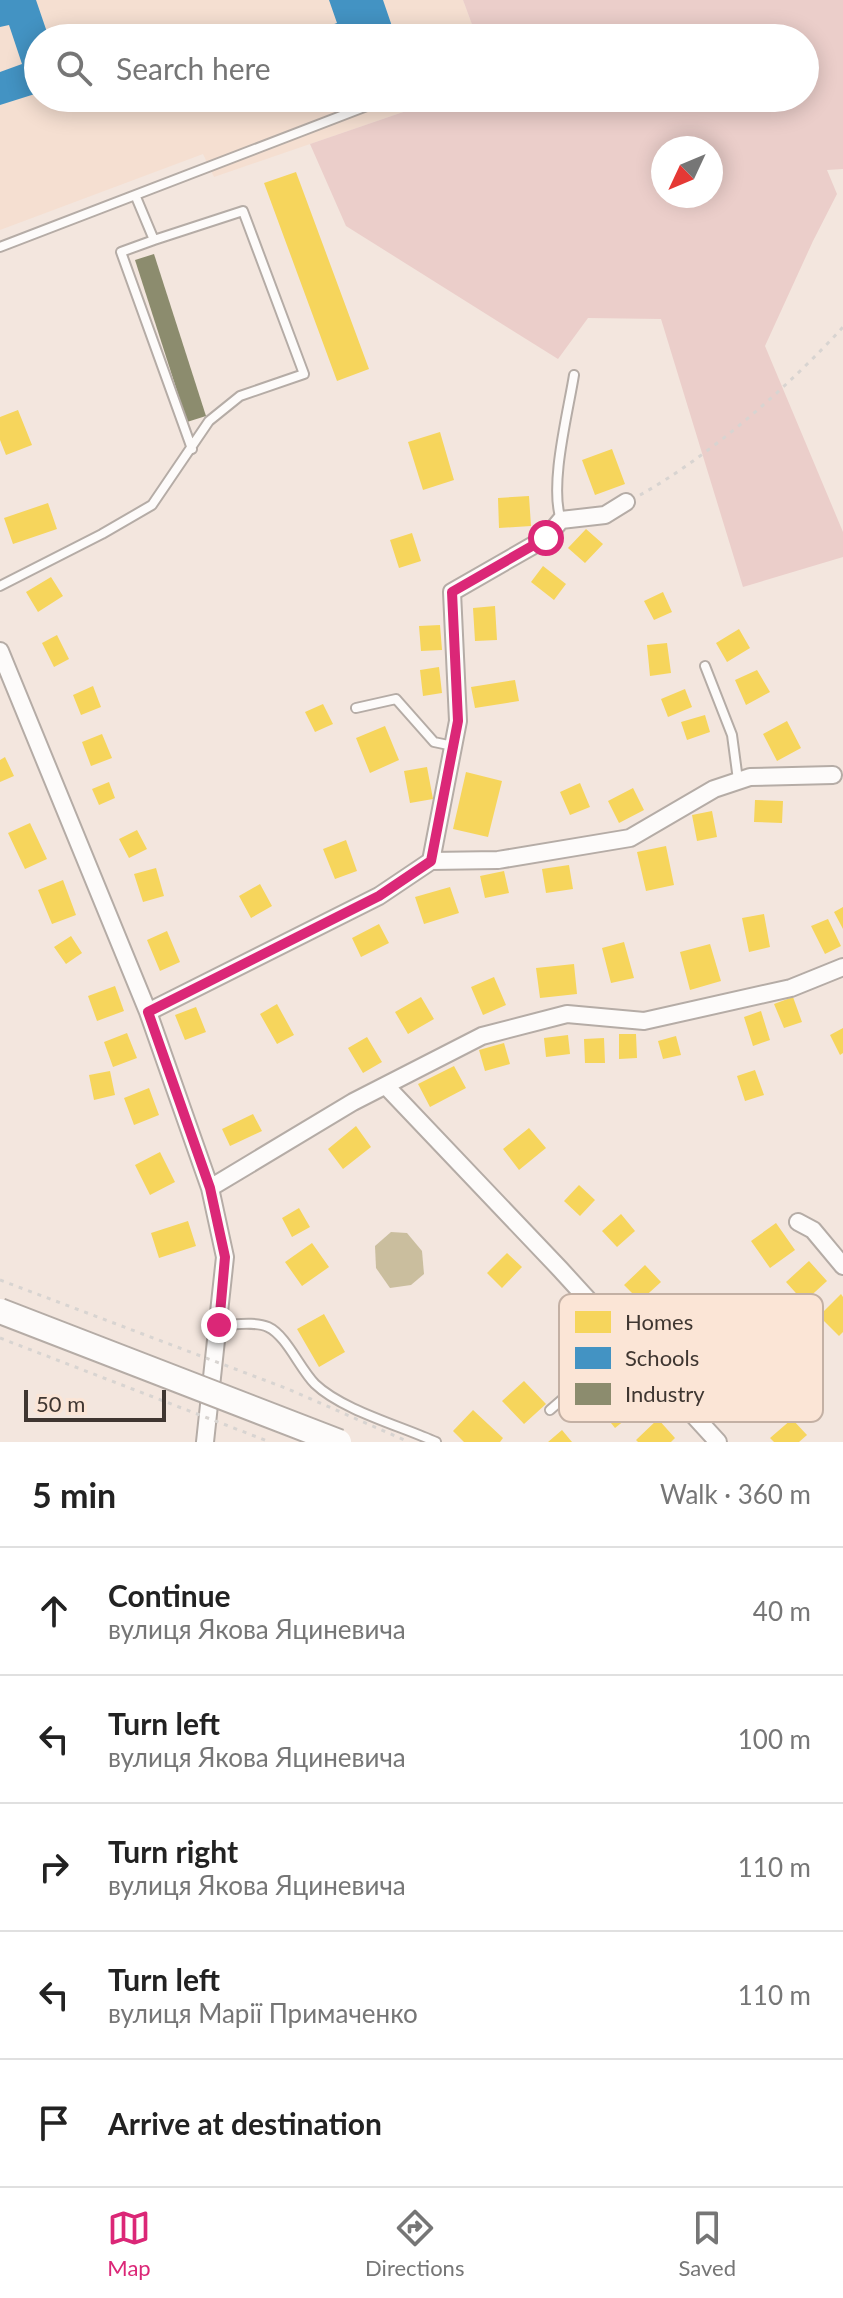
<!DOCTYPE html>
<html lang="en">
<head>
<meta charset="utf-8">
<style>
	body { margin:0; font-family:Lato,sans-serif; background:#f6f6f6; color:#222 }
	.compass { position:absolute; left:651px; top:136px; width:72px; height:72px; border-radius:50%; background:#fff; box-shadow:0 4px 20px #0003; rotate:226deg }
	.scale { position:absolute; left:24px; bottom:20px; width:142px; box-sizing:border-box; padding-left:8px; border:4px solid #3f3631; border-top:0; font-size:22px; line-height:28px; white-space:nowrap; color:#3f3631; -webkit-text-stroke:6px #fbe5d6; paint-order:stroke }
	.stop { position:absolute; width:24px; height:24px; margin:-18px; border:6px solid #db2777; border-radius:50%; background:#fff }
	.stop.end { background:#db2777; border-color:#fff; box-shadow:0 2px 8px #0008 }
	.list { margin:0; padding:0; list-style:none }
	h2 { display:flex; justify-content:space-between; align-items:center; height:104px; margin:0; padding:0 32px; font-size:34px }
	h2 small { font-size:26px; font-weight:400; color:#767676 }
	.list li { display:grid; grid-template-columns:52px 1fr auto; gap:24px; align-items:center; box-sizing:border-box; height:128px; padding:0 32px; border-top:2px solid #e0e0e0 }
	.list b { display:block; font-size:30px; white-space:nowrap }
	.list p { margin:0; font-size:26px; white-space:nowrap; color:#767676 }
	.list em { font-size:26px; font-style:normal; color:#767676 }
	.icon { flex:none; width:44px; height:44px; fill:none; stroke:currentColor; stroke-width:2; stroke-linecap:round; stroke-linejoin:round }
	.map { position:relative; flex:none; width:843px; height:1442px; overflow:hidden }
	.search { position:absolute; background:#fff; box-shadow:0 4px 20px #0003; left:24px; right:24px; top:24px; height:88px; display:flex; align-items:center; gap:20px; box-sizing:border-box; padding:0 28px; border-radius:44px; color:#767676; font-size:30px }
	.sheet { height:744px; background:#fff }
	nav { display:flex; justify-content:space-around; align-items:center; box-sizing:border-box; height:112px; border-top:2px solid #e0e0e0; background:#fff; font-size:22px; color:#767676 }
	nav a { display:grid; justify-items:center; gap:4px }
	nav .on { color:#db2777 }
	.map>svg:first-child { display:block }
</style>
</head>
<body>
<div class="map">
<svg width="843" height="1442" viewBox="0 0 843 1442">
	<rect width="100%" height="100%" fill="#f3e6de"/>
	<path fill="#f5dfd1" d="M0,0H463L477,38H38V98H444L214,177L203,154L0,230Z"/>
	<path fill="#ebceca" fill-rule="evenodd" d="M463,0H843V169L827,170L837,194L813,241L765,346L843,532V557L743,587L661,319L588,318L558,359L346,226L310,144L444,98H805V38H477ZM663,148H711V196H663Z"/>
	<path fill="#cabe9e" d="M391,1232L407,1233L422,1251L424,1274L411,1285L390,1288L376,1268L375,1246Z"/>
	<path fill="#f6d55c" d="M296,172L369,369L337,381L264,183Z
		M18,410L32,445L6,455L0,440V417Z
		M440,432L454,480L423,490L408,442Z
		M612,449L625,484L595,495L582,460Z
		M529,496L531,526L499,528L498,498Z
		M48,503L57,529L13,544L4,518Z
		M586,529L603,544L585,563L568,548Z
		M412,533L421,561L399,568L390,540Z
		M543,566L566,584L554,600L531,582Z
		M51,577L63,596L38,612L26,592Z
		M663,592L672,612L654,620L644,601Z
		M495,606L497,640L475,641L473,608Z
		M440,625L442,650L421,651L419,626Z
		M739,629L750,648L727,662L716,643Z
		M57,635L69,659L54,667L42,643Z
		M667,643L671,673L650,676L647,645Z
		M439,667L442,693L423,696L420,670Z
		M757,670L770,692L746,705L735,680Z
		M515,680L519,701L475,708L471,687Z
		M93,686L101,707L81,715L73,695Z
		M685,689L692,707L668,717L661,699Z
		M323,704L333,724L315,732L305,712Z
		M705,715L710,732L687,740L681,722Z
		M787,721L801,748L777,761L763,734Z
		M385,726L399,760L370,773L356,738Z
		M102,734L112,758L91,766L82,742Z
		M5,757L14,776L0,782V760Z
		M427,767L433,799L410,803L404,771Z
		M466,772L502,781L488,837L453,829Z
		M109,782L115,798L99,805L92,789Z
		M580,783L590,807L570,815L560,792Z
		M633,788L644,810L619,823L608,801Z
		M755,800L783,801L782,823L754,822Z
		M712,811L717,837L697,841L692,815Z
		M30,823L47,859L25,869L8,833Z
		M137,830L147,849L129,858L119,839Z
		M346,840L357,871L335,879L323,849Z
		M666,846L674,885L646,891L637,852Z
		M569,865L573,889L546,893L542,869Z
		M156,868L164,896L143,902L134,874Z
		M504,871L509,893L485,898L480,876Z
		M63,880L76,915L52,924L38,890Z
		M260,884L272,906L251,918L239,896Z
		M450,887L459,913L424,924L415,897Z
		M843,907V929L834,912Z
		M764,914L770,947L749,952L742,918Z
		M828,919L841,946L825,954L811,926Z
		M379,924L389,943L361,957L352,938Z
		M167,931L180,962L160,971L147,940Z
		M71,936L82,953L66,964L54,947Z
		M624,942L634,978L611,983L602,948Z
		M710,944L721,981L690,990L680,952Z
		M574,964L577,994L540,998L536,968Z
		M494,977L506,1005L483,1015L471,987Z
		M115,986L124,1011L97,1021L88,996Z
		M421,997L434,1019L408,1034L395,1012Z
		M793,997L802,1022L784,1028L774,1004Z
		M277,1004L294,1035L277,1044L260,1014Z
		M196,1007L206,1032L185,1040L175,1015Z
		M761,1011L770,1040L753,1046L744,1017Z
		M843,1028V1053L840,1055L830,1035Z
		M127,1033L137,1058L113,1067L104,1042Z
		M619,1034H636L637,1058L619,1059Z
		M568,1035L570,1054L546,1057L544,1038Z
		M676,1036L681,1055L663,1059L658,1041Z
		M367,1037L382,1062L363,1073L348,1048Z
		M604,1038L605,1063H585L584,1039Z
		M504,1043L510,1064L485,1071L479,1050Z
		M454,1066L466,1088L430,1107L418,1084Z
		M755,1070L764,1095L745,1101L737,1076Z
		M110,1071L115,1095L94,1100L89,1075Z
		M149,1088L159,1115L134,1125L124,1098Z
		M253,1114L262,1131L230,1146L222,1129Z
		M356,1126L371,1147L343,1169L328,1149Z
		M529,1128L546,1148L519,1170L503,1149Z
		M160,1152L175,1182L150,1195L135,1165Z
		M579,1185L595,1200L580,1216L564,1201Z
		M299,1208L310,1227L292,1237L282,1218Z
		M621,1214L635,1231L617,1247L602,1231Z
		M188,1221L196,1246L159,1258L151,1233Z
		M776,1223L795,1250L770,1268L751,1241Z
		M312,1243L329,1267L302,1286L285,1262Z
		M507,1253L522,1267L502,1288L487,1273Z
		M809,1261L827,1281L804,1302L786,1282Z
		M645,1265L661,1282L640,1301L624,1285Z
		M841,1294L843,1297V1332L839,1336L819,1316Z
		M324,1314L345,1352L319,1367L297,1329Z
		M625,1379L645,1404L615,1428L595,1403Z
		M524,1381L546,1404L524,1424L502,1401Z
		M473,1410L503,1438L500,1442H464L453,1431Z
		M658,1419L675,1438L671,1442H638L636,1440Z
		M792,1419L807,1435L799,1442H774L770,1438Z
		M562,1430L572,1442H548Z"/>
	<path fill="#4393c3" d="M0,0H36L49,38H38V93L0,105V72L22,64L9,25L0,27Z
		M329,0H383L396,38H296L337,23Z"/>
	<path fill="#8c8c6e" d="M154,254L206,416L187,422L135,260Z"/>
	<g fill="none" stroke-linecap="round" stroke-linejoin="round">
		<g stroke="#b5aca6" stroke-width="12">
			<path id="service" d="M154,240L121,252L192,449
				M0,247L367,106
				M561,520C549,485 568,413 574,375
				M0,586L102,534L152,505L209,421L240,396L304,374L243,211L154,240L136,197
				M705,666L732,735L738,780
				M356,708L396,699L434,742L453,746
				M219,1325C233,1325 255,1321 268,1327C286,1335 300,1369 315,1384C342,1410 401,1426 436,1442
				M550,1410L627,1343"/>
		</g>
		<g stroke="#b5aca6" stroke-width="20">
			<path id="minor" d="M0,651L148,1012L210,1188L225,1257L205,1442
				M431,861L458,721L452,592L546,538L561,520L605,515L626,502
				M148,1012L379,896L431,861L498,860L630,838L714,789L750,777L833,775
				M386,1086L560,1269L718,1442
				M210,1188L353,1102L482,1036L567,1014L644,1021L791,988L843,967
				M798,1222L813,1230L843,1266"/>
		</g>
		<path stroke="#d8d4d1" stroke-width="3" stroke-dasharray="4 6" stroke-linecap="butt" d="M640,495C710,456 789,386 843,327"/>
		<use href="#service" stroke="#fdfbfa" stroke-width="8"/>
		<use href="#minor" stroke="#fdfbfa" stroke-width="16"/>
		<g stroke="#b5aca6" stroke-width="28" stroke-linecap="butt">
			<path id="primary-bridge" d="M0,1311L339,1442"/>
		</g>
		<path stroke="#d8d4d1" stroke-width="3" stroke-dasharray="4 6" stroke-linecap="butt" d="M0,1280L288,1389L409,1442
			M0,1338L270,1442"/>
		<use href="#primary-bridge" stroke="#fdfbfa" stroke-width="24"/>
	</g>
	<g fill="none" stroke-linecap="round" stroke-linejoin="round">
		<path stroke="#db2777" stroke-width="10" d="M219,1325L225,1257L210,1188L148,1012L379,896L431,861L458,721L452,592L546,538"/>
	</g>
	<rect x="559" y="1294" width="264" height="128" rx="12" fill="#fbe5d6" stroke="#c3b0a4" stroke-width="2"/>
	<rect x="575" y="1311" width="36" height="22" fill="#f6d55c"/>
	<rect x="575" y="1347" width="36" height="22" fill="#4393c3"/>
	<rect x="575" y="1383" width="36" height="22" fill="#8c8c6e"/>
	<g font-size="22" fill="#3f3631">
		<text x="625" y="1330">Homes</text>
		<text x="625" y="1366">Schools</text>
		<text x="625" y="1402">Industry</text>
	</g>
</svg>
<svg class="compass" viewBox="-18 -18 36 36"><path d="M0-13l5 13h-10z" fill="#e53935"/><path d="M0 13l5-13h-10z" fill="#767676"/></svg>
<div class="scale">50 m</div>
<div class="stop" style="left:546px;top:538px"></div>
<div class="stop end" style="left:219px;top:1325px"></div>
<div class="search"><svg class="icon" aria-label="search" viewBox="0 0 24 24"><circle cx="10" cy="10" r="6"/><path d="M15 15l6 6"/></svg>Search here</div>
</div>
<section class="sheet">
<h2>5 min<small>Walk · 360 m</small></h2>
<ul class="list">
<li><svg class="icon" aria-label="ahead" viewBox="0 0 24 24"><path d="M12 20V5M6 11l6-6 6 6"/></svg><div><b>Continue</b><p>вулиця Якова Яциневича</p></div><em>40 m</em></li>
<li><svg class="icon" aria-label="left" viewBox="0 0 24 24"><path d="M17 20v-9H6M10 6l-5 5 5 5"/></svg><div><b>Turn left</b><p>вулиця Якова Яциневича</p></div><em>100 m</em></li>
<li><svg class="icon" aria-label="right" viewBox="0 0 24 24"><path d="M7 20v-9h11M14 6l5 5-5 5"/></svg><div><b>Turn right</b><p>вулиця Якова Яциневича</p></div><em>110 m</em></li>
<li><svg class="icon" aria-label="left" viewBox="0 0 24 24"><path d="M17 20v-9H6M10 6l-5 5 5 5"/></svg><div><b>Turn left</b><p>вулиця Марії Примаченко</p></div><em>110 m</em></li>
<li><svg class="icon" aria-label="arrive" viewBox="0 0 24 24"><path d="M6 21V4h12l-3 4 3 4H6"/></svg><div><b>Arrive at destination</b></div></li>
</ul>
</section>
<nav>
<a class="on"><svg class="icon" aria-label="map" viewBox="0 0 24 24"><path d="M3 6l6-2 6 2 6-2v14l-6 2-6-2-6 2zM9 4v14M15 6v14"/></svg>Map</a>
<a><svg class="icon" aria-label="directions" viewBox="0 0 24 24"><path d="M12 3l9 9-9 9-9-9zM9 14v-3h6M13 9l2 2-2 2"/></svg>Directions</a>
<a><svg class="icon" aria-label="saved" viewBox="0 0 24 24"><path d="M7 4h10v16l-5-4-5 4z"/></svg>Saved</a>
</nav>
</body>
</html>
